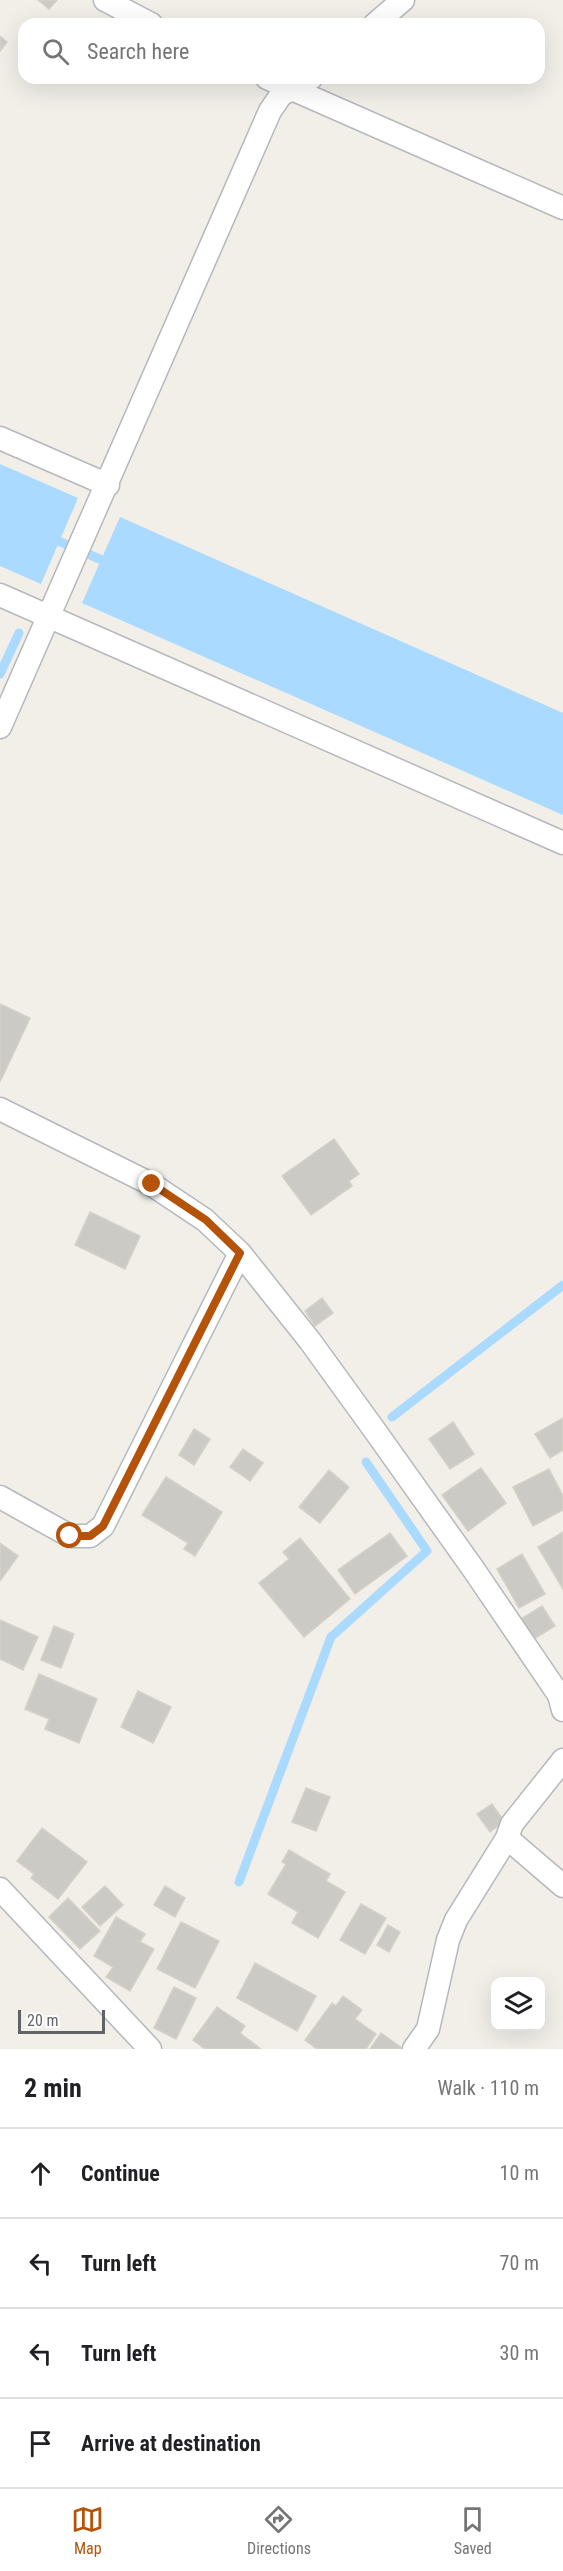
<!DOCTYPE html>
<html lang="en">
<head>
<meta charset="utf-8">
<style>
	body { margin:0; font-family:"Roboto Condensed",sans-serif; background:#f2f2f2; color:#202124 }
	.controls { position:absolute; right:18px; bottom:18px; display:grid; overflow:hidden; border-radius:12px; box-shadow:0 6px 24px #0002 }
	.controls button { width:54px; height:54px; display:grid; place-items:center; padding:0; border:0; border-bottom:2px solid #e0e0e0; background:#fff; color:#202124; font:30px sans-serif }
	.scale { position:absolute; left:18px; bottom:15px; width:87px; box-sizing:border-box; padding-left:6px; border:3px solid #5f6368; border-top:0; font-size:16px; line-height:21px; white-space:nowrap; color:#5f6368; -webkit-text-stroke:4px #fff; paint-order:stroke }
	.stop { position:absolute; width:18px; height:18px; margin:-14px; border:4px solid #b45309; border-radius:50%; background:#fff }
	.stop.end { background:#b45309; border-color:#fff; box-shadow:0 2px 6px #0008 }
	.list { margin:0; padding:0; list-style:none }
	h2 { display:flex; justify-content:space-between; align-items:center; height:78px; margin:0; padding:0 24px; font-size:26px }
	h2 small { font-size:20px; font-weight:400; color:#757577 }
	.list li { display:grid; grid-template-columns:39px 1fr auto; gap:18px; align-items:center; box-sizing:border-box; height:90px; padding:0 24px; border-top:2px solid #e0e0e0 }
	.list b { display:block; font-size:22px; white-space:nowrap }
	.list em { font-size:20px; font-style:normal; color:#757577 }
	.icon { flex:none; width:33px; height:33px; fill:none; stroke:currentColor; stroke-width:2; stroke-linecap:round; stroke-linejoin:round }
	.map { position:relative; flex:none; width:563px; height:2049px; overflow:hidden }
	.search { position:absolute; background:#fff; box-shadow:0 6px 24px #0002; left:18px; right:18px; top:18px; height:66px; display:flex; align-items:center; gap:15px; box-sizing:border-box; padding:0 21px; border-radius:18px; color:#757577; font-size:22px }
	.sheet { height:438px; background:#fff }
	nav { display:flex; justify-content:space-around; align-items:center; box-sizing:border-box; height:84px; border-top:2px solid #e0e0e0; background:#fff; font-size:16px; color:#757577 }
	nav a { display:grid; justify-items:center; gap:3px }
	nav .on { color:#b45309 }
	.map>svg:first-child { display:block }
</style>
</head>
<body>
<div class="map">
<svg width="563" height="2049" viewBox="0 0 563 2049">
	<rect width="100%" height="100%" fill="#f1efe8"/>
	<path fill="#aadaff" d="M0,464L78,498L41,584L0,566Z
		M120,517L563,713V815L82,603Z"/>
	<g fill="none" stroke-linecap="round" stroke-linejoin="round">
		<path stroke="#aadaff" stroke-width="9" d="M49,537L111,564
			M0,674L19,633
			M392,1417L563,1285
			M239,1882L331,1637L427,1551L366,1462"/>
	</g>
	<path fill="#cccac5" stroke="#d6d1c6" stroke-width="1.5" d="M38,0H57L49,9Z
		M0,36L7,42L0,51Z
		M0,1004L30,1018L0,1082Z
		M334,1139L359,1174L349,1181L352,1186L311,1215L282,1176Z
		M90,1212L140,1236L125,1269L75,1245Z
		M322,1298L333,1313L315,1326L305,1311Z
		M563,1418V1450L550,1458L535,1434Z
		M453,1422L474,1454L450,1469L429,1439Z
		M194,1429L210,1439L194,1465L179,1455Z
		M243,1449L263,1463L250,1481L230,1467Z
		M481,1468L506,1503L468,1531L442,1495Z
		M549,1469L563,1496V1510L533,1526L513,1487Z
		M329,1470L349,1487L320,1523L299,1507Z
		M166,1477L222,1512L195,1556L184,1549L188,1543L142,1515Z
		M563,1532V1589L538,1547Z
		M390,1533L407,1556L355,1594L338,1570Z
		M300,1538L350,1599L304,1637L259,1583L289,1559L283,1552Z
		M0,1543L18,1556L0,1581Z
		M522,1554L545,1594L519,1608L497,1569Z
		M542,1606L555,1626L534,1639L521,1619Z
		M0,1620L38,1637L23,1670L0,1659Z
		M54,1626L74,1634L61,1668L41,1660Z
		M39,1674L97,1699L79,1743L45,1729L49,1719L25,1709Z
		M138,1691L171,1707L153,1743L121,1727Z
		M306,1788L330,1797L316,1831L292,1822Z
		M492,1804L504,1821L490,1832L477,1814Z
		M42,1828L87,1862L58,1899L31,1878L34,1874L17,1861Z
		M289,1850L330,1874L326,1881L345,1892L318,1938L292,1923L298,1912L268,1894L286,1864L282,1862Z
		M105,1886L123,1905L100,1926L82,1907Z
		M165,1886L185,1898L175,1917L154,1905Z
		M68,1898L100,1931L80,1949L49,1917Z
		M361,1904L386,1918L365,1954L340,1940Z
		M116,1917L145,1934L140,1942L154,1949L130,1991L106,1977L113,1967L94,1956Z
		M181,1922L219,1941L195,1988L157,1969Z
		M388,1925L400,1932L389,1952L377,1945Z
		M255,1963L316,1996L297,2031L237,1998Z
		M174,1987L196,1998L176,2039L154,2028Z
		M343,1996L362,2010L355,2019L376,2034L366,2049H317L305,2040L332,2003L336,2006Z
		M217,2007L245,2026L240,2033L261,2049H205L193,2040Z
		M381,2033L402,2048L401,2049H370Z"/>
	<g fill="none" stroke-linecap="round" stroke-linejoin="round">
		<g stroke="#b5b8bc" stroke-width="25">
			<path id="minor" d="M105,0L151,24
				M375,24L403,0
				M267,78L563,208
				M0,438L108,485
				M0,595L563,843
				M0,727L270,111L281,95L311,78
				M0,1109L151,1184L205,1220L240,1253L310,1341L373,1428L474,1570L559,1695L563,1710
				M0,1497L70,1536H90L103,1526L240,1253
				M563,1760L512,1824L507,1838L563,1886
				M0,1889L150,2049
				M414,2049L428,2029L448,1940L456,1920L507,1838"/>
		</g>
		<use href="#minor" stroke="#fff" stroke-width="22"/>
	</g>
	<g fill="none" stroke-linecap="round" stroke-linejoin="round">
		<path stroke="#b45309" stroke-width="8" d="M70,1536H90L103,1526L240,1253L206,1220L152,1184"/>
	</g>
</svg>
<div class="controls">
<button><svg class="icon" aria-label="layers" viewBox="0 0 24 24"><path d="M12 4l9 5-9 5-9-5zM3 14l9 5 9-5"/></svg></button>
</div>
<div class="scale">20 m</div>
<div class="stop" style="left:70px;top:1536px"></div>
<div class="stop end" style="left:152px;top:1184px"></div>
<div class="search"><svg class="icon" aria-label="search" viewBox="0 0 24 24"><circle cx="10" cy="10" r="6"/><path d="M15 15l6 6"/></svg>Search here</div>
</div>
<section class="sheet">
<h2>2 min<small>Walk · 110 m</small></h2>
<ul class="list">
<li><svg class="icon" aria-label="ahead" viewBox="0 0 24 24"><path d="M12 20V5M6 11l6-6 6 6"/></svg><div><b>Continue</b></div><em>10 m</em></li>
<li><svg class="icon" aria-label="left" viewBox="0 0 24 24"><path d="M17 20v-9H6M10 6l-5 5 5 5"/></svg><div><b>Turn left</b></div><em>70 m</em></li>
<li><svg class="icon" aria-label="left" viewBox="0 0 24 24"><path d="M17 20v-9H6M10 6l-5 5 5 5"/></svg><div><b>Turn left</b></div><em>30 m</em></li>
<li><svg class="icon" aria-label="arrive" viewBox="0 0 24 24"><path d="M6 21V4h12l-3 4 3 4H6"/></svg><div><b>Arrive at destination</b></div></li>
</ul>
</section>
<nav>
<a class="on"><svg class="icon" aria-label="map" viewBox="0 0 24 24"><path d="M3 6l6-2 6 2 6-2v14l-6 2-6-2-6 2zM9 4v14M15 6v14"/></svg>Map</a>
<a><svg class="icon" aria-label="directions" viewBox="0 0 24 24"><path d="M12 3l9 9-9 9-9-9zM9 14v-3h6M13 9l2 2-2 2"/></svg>Directions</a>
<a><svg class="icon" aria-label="saved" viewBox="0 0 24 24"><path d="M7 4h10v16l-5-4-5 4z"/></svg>Saved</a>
</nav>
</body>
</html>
